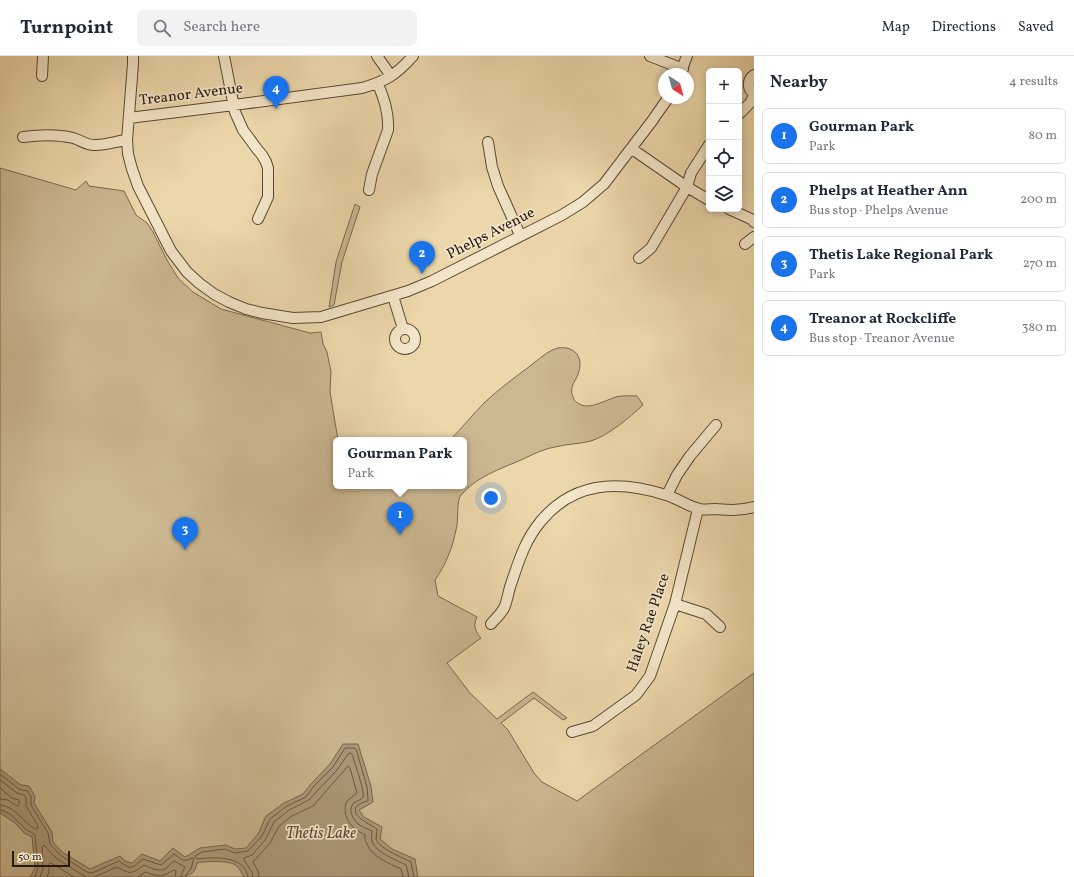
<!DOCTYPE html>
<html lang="en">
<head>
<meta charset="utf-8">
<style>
	body { margin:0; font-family:Vollkorn,serif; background:#f2f2f3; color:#1f2937 }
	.controls { position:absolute; right:12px; top:12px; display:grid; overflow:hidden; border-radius:6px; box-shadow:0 2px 6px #0003 }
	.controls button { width:36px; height:36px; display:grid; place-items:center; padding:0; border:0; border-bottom:1px solid #e0e1e3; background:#fff; color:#1f2937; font:20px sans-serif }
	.compass { position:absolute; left:658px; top:12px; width:36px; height:36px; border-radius:50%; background:#fff; box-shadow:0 2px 6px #0003; rotate:144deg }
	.scale { position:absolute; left:12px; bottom:10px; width:58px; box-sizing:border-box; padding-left:4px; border:2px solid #291a0e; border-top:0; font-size:11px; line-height:14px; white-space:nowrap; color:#291a0e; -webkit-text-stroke:3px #f3e5c8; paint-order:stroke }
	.you { position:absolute; left:491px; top:442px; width:14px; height:14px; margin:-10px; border:3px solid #fff; border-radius:50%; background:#1a73e8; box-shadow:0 0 0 6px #1a73e833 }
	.badge { display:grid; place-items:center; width:26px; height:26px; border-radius:50%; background:#1a73e8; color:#fff; font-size:13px; font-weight:700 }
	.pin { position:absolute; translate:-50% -33px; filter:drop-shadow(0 1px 2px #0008) }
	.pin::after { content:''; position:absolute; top:21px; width:14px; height:12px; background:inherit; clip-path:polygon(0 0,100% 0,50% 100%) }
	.popup { position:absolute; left:333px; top:381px; width:134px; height:52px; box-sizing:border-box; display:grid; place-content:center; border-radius:6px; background:#fff; filter:drop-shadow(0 1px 3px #0005); font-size:13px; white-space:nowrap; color:#747a83 }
	.popup b { font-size:15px; color:#1f2937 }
	.popup::after { content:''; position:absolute; left:50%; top:100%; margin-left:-8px; border:8px solid transparent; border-top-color:#fff }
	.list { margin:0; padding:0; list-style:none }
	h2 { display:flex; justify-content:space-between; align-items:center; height:52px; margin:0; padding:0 16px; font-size:17px }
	h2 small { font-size:13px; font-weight:400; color:#747a83 }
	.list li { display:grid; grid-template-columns:26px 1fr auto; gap:12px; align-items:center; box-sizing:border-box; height:56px; margin:0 8px 8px; padding:0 8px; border:1px solid #e0e1e3; border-radius:6px }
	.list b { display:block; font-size:15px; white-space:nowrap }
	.list p { margin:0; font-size:13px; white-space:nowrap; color:#747a83 }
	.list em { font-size:13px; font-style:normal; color:#747a83 }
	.icon { flex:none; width:22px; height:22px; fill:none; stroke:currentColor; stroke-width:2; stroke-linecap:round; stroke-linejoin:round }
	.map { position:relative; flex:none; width:754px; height:821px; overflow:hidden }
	header { display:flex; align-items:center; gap:24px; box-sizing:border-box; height:56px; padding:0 20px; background:#fff; border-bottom:1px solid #e0e1e3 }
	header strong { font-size:19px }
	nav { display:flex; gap:22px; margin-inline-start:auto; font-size:14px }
	.search { width:280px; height:36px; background:#f2f2f3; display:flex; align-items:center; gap:10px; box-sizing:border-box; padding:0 14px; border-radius:6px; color:#747a83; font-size:15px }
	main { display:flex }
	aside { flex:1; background:#fff }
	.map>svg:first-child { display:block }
</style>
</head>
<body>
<header>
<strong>Turnpoint</strong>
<div class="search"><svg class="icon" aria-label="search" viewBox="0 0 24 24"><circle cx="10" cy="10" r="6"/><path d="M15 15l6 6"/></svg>Search here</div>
<nav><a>Map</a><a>Directions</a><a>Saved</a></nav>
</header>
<main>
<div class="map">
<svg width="754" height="821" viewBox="0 0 754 821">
	<rect width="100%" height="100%" fill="#ecd7ab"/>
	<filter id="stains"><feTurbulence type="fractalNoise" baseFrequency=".005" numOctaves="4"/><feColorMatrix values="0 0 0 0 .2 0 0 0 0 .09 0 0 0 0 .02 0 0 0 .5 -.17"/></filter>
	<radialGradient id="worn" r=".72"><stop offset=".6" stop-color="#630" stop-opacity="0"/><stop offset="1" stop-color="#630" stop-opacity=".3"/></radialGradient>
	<path fill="#cbb790" stroke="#7a684f" d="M0,112L76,134L86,125L89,130L124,135L136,159L147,167L153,176L167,204L178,222L193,236L221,253L310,277L321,276L323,288L327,296L329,306L331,315L330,336L338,384H336V430H464V384H450C462,372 473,358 485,346C499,333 514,322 530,310C538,304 547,295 558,292C564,291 570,292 575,296C580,300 581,309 579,315C577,325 568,330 573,341C574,345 577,347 581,349C591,353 606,344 616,341C623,339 630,340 637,340L643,349C629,362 609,379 591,385C579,388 567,388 555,391C543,393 532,399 521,404C500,413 476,421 461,439C456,445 459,465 456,474C452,493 446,508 435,524L438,540L477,561C473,569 475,576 481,582L447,607L470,637L497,663L533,636L567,662L563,664L534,642L501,667L508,674L534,717L542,726L577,745L754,617V821H0Z
		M355,148L360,151L342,206L334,249L329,251L336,206Z"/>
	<path fill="#aa9776" stroke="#76654c" d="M343,688H358L371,730L373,746L359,754L364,761L382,771L380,783L392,793L415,803L418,821H244C242,818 240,813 237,810C231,804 206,805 197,807C194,819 193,817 181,821H30L35,812L32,781L24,777L15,767L0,757V713L21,729L29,730L35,740L34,747L52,776L53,786L62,796L90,813L120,800L125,805L132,807L142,798L160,805L173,792L185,801L200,792L226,789L235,793L246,792L258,778L266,760L284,747L303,738L311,728L330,708Z"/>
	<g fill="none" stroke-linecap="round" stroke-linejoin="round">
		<path stroke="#6a5842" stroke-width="1" d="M0,718L19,733L27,735L31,741V749L48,777L50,788L60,799L87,816L92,817L119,805C133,815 131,812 143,803L161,809L174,798C182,803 183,807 192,802H194L191,813L187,817L186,821
			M0,724L17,737L24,739L26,742V750L38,770V772L35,773C23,766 15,750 0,749
			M0,732L12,742L19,744V749L17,750L8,744L0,743
			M0,754C12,756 18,767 27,774C30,776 33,777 35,779L38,812L35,821
			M40,821L43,813L42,791L44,789L57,803L86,821
			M47,821L49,815V808L51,807L74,821
			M94,821L117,811C132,819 131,818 144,809C151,812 160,817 167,812C169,809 171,807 174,805L185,811L182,817L181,821
			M138,821L145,816C159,821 162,821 174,814L176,815L175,821
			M248,821C245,799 213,801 197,803L195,800L202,796L225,793L235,797L248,795L262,780L270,763L287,750L306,741L314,730L333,711L345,692H354L356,693L367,731L368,743V745C364,746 358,748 356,751C351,761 372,769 377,773C377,776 376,780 376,783C377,791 403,802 411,806L414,821
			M253,821L252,816L244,804V802L252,799L265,784L274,766L289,754L309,744L318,734L337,714L348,698L350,697L352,698C354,705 365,736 363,741C362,744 355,745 353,748C348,754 353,763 358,768C362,771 368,773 372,775C372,778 371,782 372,785C375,796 398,805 406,809L409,821
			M259,821L258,815L253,806L270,787L279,770L292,760L313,750L348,710L350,712L357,737C354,740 350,742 347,745C342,754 347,766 354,772C357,775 362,777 365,779C365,782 365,785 367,788C371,800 390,808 401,813L403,821"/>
		<g stroke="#5a4935" stroke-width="12">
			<path id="minor" d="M133,0V8L127,84L128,98L132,113L138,130L171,195L187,216L199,227L214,238L229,246L246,253L262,257L293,262L321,261L408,235L432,225L562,159L583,146L604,128L652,65L668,42
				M224,0L235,56L243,74L257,93L262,99L266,106L268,112V141L258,163
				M377,0L391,20
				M650,0L683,13
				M680,18L687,0
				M754,19C747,24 747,32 754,38
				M42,20L43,0
				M739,58L750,47L754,40
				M129,62L234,49L362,32C386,25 396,19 413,0
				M23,81C39,79 56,78 73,82C81,84 87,90 96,89C106,89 117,85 127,84
				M488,86L492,111L498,130L520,179
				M709,89L691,117L687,131L709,144
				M632,93L687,131L651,192L639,202
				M369,134L372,118L388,74C389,57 384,43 378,28
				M729,153L751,163L754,166
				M745,188L754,181
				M393,240L403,273
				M395 283a10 10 0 1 1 20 0a10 10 0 1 1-20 0Z
				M667,439L677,419L690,400L716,369
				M675,548L706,558L720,571
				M491,568C495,563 501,558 504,552C507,546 508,538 510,531C518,508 524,485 541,465C574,425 619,424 666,439C677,442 689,451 700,453C704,454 710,453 715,453C730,454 739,455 754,451
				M572,676L593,670L636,639L650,620L675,548L698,453"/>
		</g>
		<use href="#minor" stroke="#f3e5c8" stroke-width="10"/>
	</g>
	<g text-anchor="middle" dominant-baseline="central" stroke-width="3.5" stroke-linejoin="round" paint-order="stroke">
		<g font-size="15" fill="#291a0e" stroke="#f3e5c8">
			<text transform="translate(191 39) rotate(-7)">Treanor Avenue</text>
			<text transform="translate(491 178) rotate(-27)">Phelps Avenue</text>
			<text transform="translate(649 567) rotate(-71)">Haley Rae Place</text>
		</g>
		<g font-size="16" font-style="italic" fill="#5d4c38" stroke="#f3e5c8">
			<text x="321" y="778">Thetis Lake</text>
		</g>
	</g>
	<rect width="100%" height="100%" filter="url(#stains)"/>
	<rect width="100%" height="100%" fill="url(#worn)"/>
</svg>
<div class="controls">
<button>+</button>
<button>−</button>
<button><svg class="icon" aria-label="locate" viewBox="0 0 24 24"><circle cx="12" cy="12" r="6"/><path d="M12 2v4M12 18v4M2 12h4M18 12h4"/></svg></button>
<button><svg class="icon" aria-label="layers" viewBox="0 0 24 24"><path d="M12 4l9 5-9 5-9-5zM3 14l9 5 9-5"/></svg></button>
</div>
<svg class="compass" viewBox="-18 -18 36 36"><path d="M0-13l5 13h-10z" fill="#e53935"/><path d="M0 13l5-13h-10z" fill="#747a83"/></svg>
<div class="scale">50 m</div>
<div class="you"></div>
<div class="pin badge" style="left:400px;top:479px">1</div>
<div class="popup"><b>Gourman Park</b>Park</div>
<div class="pin badge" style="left:422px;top:218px">2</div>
<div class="pin badge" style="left:185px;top:494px">3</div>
<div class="pin badge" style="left:276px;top:53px">4</div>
</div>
<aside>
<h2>Nearby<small>4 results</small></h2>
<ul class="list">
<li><span class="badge">1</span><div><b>Gourman Park</b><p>Park</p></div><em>80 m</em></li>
<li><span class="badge">2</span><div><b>Phelps at Heather Ann</b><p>Bus stop · Phelps Avenue</p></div><em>200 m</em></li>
<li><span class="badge">3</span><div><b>Thetis Lake Regional Park</b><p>Park</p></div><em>270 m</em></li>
<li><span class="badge">4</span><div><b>Treanor at Rockcliffe</b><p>Bus stop · Treanor Avenue</p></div><em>380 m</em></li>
</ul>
</aside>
</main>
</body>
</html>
